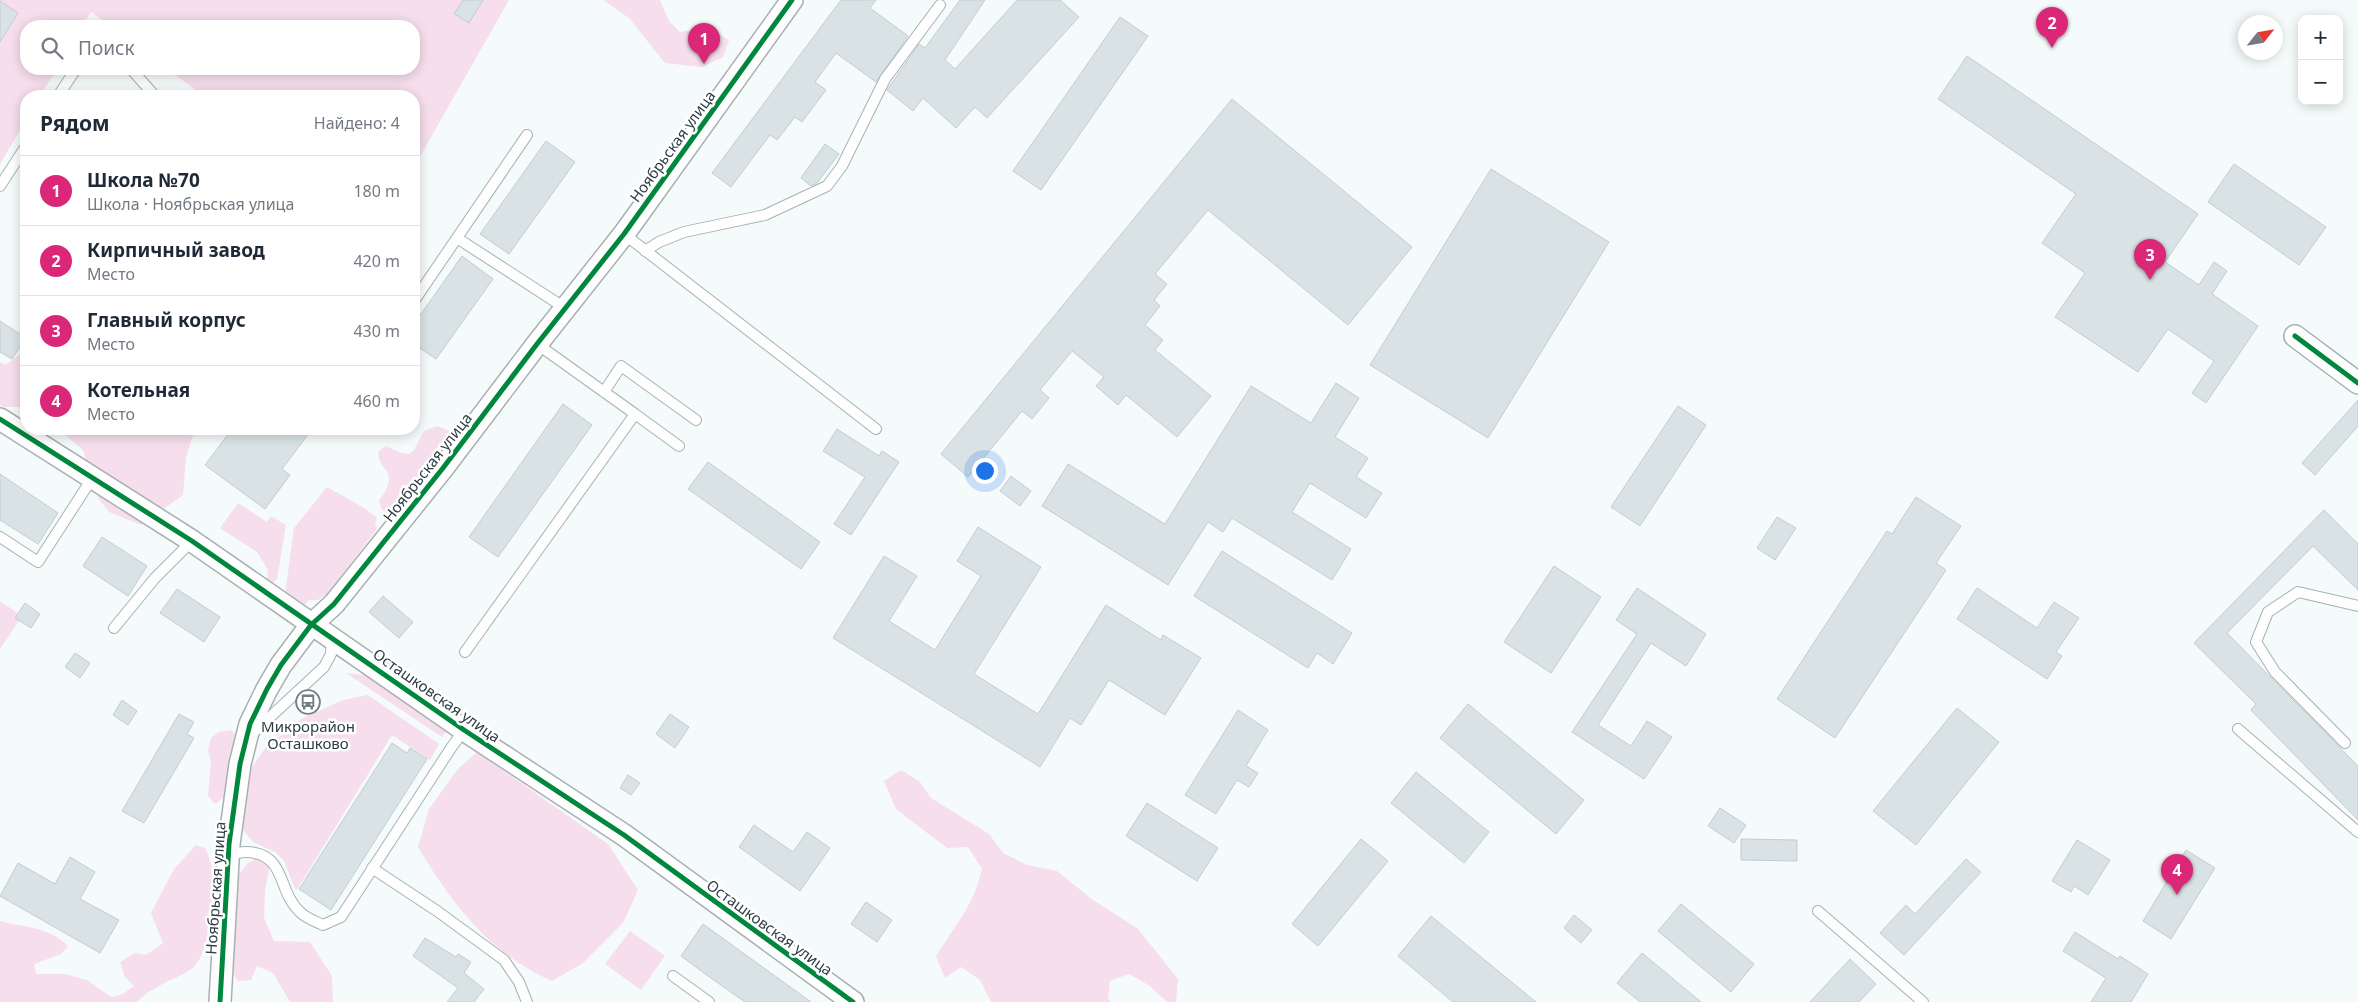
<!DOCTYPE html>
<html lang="ru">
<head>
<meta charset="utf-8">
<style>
	body { margin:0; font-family:"Noto Sans",sans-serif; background:#f6f6f7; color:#1f2937 }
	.controls { position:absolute; right:15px; top:15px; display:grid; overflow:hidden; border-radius:10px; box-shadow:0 2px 12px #0003 }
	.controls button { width:45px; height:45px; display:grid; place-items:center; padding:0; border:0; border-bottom:1px solid #e0e1e3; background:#fff; color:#1f2937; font:25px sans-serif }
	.compass { position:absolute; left:2238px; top:15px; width:45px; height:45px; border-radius:50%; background:#fff; box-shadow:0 2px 12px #0003; rotate:59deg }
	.you { position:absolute; left:984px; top:470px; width:18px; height:18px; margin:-12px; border:4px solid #fff; border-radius:50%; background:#1a73e8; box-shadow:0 0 0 8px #1a73e833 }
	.badge { display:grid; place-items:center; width:32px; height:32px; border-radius:50%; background:#db2777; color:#fff; font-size:16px; font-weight:700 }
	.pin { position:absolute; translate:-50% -41px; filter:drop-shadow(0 1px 2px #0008) }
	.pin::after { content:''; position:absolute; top:26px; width:18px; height:15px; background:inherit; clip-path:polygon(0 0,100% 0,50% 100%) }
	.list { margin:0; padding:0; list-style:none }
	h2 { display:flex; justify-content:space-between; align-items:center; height:65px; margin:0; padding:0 20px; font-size:21px }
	h2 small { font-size:16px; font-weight:400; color:#747a83 }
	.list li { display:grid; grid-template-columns:32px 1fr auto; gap:15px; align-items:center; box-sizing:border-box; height:70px; padding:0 20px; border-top:1px solid #e0e1e3 }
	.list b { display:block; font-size:19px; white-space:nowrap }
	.list p { margin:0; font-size:16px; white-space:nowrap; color:#747a83 }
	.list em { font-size:16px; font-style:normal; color:#747a83 }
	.icon { flex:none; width:28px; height:28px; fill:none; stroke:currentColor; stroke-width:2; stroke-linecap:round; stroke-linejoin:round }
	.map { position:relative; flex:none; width:2358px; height:1002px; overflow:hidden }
	.search { position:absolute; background:#fff; box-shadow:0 2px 12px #0003; left:20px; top:20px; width:400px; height:55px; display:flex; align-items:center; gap:12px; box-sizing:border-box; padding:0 18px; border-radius:20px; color:#747a83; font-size:19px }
	.panel { position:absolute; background:#fff; box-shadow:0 2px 12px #0003; left:20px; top:90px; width:400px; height:345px; border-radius:20px }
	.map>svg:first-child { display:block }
</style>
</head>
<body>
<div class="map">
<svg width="2358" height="1002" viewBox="0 0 2358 1002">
	<rect width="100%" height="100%" fill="#f5fafb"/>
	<path fill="#f6deec" d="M0,0H509L414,167V96H204L167,69H414V26H111L91,12L82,26H26V69H57L40,96H26V120L0,164Z
		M603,0H660L669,21L680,32C698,29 713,30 729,40L723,57L702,67L665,63L629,18Z
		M26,350V407H3L0,405V362L5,365Z
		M437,426L450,431C450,432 451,438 451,439C447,452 431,457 424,467C413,481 404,512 389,516L381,508L379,501C402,469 379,474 378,452L386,446L401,453L409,454L414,450L424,431Z
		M58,429H195L186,457L183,495L141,525L109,512L98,498L83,450Z
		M327,487L366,509L377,518L375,523L377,529L327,594L318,600H309L301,608L285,595L294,528Z
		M238,503L267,522L271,516L286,525L277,579L272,584L267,582L268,570L257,552L220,528Z
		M0,601L22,616L0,649Z
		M346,673L371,676L450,727L442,737Z
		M368,695L439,744L430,760L392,735L296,891L284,861L275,852L253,842L243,830L240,819L249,771L266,747L301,719L343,700Z
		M231,730L236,736L229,756L224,797L215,804L208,796L211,761L208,751L211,738L219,732Z
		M477,752L608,844L638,890L623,923L583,963L552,981C490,954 452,904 418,847L429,809L458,769Z
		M901,770L920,782L931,798L989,834L1003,853L1027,865L1057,871L1093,900L1138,929L1178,979L1176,1002H1167L1150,986L1129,974L1110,981L1108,999L1111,1002H991L980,980L961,967L945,978L936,956C956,924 973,907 982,869L968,847L947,848L896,809L884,781Z
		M196,845L206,849C208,856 212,864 212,871C213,894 211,958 190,970C172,981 152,986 137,1002H0V921C25,928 48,926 68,946L61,954L34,964L36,974H65L87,980L111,997L123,994L134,986L125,977L120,962L135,953L146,955L163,943L151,913L174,869Z
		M259,857L270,864L265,891L264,918L274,941L310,942L332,976L333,1002H290L273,973L257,966L251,980L238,981L234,974L232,921L238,875L248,863Z
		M630,931L665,956L641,990L605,964Z"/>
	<path fill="#d9e3e6" stroke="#c3cdcf" d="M463,0H483L469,23L454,14Z
		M841,0H876L870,8L908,36L876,82L836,53L815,82L826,90L802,122L795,117L777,140L770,135L731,187L712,173Z
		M960,0H985L945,60L955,69L1017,0H1060L1079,17L987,118L975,107L956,128L923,98L913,111L887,90L919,44L925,48Z
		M0,1L18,13L0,42Z
		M1120,17L1148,36L1041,190L1013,171Z
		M1967,56L2198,214L2165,262L2199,285L2214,262L2227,271L2212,294L2258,326L2206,403L2192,393L2214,361L2168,329L2138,372L2055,317L2085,273L2042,243L2076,194L1938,99Z
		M1232,99L1412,247L1348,325L1208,210L1155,274L1167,284L1154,300L1160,306L1145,325L1163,340L1155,350L1211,396L1177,437L1126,395L1118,405L1096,386L1104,377L1072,351L1040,390L1049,398L1032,419L1022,411L968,477L941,454Z
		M546,141L575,162L509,254L480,234Z
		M825,144L839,154L817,183L811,186L801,178Z
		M2234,164L2326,227L2299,265L2208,202Z
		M1491,169L1609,242L1488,438L1370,365Z
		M462,256L493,279L436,359L414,344V324Z
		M0,321L26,338L12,359L0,352Z
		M1336,383L1359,398L1335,437L1368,458L1356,477L1382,493L1366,518L1310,483L1292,512L1351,549L1332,580L1232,518L1223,532L1208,522L1168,585L1042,506L1068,464L1165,524L1251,386L1311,423Z
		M2358,400V426L2315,475L2302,463Z
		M563,404L592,425L498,557L469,537Z
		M1678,406L1706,425L1640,526L1611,507Z
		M232,429H312L282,469L290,475L265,509L205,465Z
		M837,429L879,456L882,451L899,462L851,535L834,524L865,477L823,451Z
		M708,462L820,542L801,569L688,489Z
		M0,474L58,513L38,544L0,520Z
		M1011,476L1031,491L1020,506L1000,491Z
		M1916,497L1961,526L1936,563L1946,570L1835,738L1777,699L1887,531L1892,534Z
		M2324,510L2358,544V590L2313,546L2227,633L2358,766V820L2251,710L2256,704L2194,643Z
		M1777,517L1796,528L1775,560L1757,548Z
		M978,527L1041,567L974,674L1038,714L1106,605L1161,640L1163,635L1201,658L1165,715L1109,680L1081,725L1070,718L1040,767L833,638L884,556L917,576L889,621L935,650L981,576L957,561Z
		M102,537L147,566L128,596L83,566Z
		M1222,551L1352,633L1333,664L1317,653L1308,668L1194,596Z
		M1554,566L1601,597L1551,673L1504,642Z
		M1637,588L1706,634L1686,666L1651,643L1598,725L1631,746L1647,721L1672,737L1644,779L1572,732L1637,634L1616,620Z
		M1977,588L2037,628L2054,602L2079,618L2056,652L2062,656L2047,679L1957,619Z
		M177,589L220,617L204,642L160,613Z
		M383,596L413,622L399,638L369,612Z
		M25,603L40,614L31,628L15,618Z
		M75,653L90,663L80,678L65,667Z
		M122,700L137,711L128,725L113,715Z
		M1468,704L1584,800L1556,834L1440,738Z
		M1957,708L1999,742L1916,845L1873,811Z
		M1238,710L1268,730L1246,766L1258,773L1249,787L1237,780L1216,814L1185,795Z
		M179,714L194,722L187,734L194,738L144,823L122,811Z
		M670,714L689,727L675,748L656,734Z
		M392,743L407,753L410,748L427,759L331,910L299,889Z
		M1416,772L1489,832L1464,863L1391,803Z
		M628,775L640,783L631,795L620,788Z
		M1147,803L1218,848L1197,881L1126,836Z
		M1720,808L1746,825L1734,843L1708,826Z
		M754,825L793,852L807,832L830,848L800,891L739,847Z
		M1361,839L1388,861L1318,946L1292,924Z
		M1741,839L1797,840V861L1741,860Z
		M2077,840L2110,860L2088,895L2074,886L2071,892L2052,881Z
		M2186,850L2215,868L2171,939L2143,921Z
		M70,857L95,872L80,899L119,920L100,953L0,896L18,863L55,884Z
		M1966,859L1981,872L1904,955L1880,933L1906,905L1915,914Z
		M866,902L892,920L877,942L851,924Z
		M1681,904L1754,964L1731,992L1658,931Z
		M1574,915L1592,930L1581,943L1564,928Z
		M1431,916L1536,1002H1453L1398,956Z
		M703,924L811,1002H745L708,976L681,956Z
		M2075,932L2118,959L2120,956L2148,974L2131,1002H2091L2106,978L2063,951Z
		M425,938L456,957L458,954L471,962L464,973L484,989L474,1002H447L458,988L413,956Z
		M1642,953L1701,1002H1640L1617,983Z
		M1850,959L1876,984L1859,1002H1810Z"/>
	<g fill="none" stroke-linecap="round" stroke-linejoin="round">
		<g stroke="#a7b1b4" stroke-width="12">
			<path id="service" d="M131,69L155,96
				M58,96L76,69
				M0,186L26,146
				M624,234L876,429
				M457,238L565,308
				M645,251L659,242L684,232L765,215L827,186L842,166L885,79L940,5
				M414,301L527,135
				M604,392L621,366L696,420
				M635,414L679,446
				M0,537L38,562L93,477
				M114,628L155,578L192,541
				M465,652L635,414L537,344
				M2238,729L2358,832
				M255,731L324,667L331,654L332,637
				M2345,743L2275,672L2256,642L2268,612L2298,592L2358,606
				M229,857C237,852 245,851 255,853C285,859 279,892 299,911C305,918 315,921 323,925L341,917L451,748L464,730
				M372,868L437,911L504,960L519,982L527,1002
				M1818,911L1923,1002
				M673,976L709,1002"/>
		</g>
		<g stroke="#a7b1b4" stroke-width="24">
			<path id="minor" d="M2295,336L2358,383
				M0,419L192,541L464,730L624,835L853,1002
				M220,1002L229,844L240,764L250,724L267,689L281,665L311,625L334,604L443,468L537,344L624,234L792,0"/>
		</g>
		<use href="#service" stroke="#fefefe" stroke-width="10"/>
		<use href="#minor" stroke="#fefefe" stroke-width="21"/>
		<g stroke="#fff" stroke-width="8">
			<path id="cycleway" d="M2295,336L2358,383
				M0,419L192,541L464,730L624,835L853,1002
				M220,1002L229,844L240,764L250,724L267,689L281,665L311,625L334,604L443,468L537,344L624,234L792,0"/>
		</g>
		<use href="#cycleway" stroke="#00873e" stroke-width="5"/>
	</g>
	<defs>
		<g id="bus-ring" transform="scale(1.25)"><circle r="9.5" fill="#fff" stroke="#727f82" stroke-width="1.5"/><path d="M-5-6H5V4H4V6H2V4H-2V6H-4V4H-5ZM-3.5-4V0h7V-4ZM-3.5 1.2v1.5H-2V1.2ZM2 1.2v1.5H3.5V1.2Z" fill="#727f82"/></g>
	</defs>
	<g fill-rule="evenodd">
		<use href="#bus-ring" x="308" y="702"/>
	</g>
	<g text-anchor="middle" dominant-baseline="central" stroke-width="5" stroke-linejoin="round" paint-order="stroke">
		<g font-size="15" fill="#2c3d41" stroke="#fff">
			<text transform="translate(672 146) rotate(-54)">Ноябрьская улица</text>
			<text transform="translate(427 467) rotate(-52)">Ноябрьская улица</text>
			<text transform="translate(437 695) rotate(35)">Осташковская улица</text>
			<text transform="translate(215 888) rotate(-86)">Ноябрьская улица</text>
			<text transform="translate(770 927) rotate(36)">Осташковская улица</text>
		</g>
		<g font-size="15" fill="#2c3d41" stroke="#fff">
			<text x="308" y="726">Микрорайон<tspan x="308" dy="17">Осташково</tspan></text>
		</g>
	</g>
</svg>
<div class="controls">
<button>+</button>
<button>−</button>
</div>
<svg class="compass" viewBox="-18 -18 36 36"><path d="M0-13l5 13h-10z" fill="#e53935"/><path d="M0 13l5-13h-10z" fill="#747a83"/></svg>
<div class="you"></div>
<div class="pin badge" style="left:704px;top:64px">1</div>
<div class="pin badge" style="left:2052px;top:48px">2</div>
<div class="pin badge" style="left:2150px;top:280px">3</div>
<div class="pin badge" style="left:2177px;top:895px">4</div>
<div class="search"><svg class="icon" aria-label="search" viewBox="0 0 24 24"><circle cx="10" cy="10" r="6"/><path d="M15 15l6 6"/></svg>Поиск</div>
<section class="panel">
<h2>Рядом<small>Найдено: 4</small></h2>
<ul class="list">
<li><span class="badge">1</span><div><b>Школа №70</b><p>Школа · Ноябрьская улица</p></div><em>180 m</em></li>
<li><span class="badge">2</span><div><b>Кирпичный завод</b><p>Место</p></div><em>420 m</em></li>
<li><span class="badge">3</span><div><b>Главный корпус</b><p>Место</p></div><em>430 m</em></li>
<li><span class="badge">4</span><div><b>Котельная</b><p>Место</p></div><em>460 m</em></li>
</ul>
</section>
</div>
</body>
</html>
